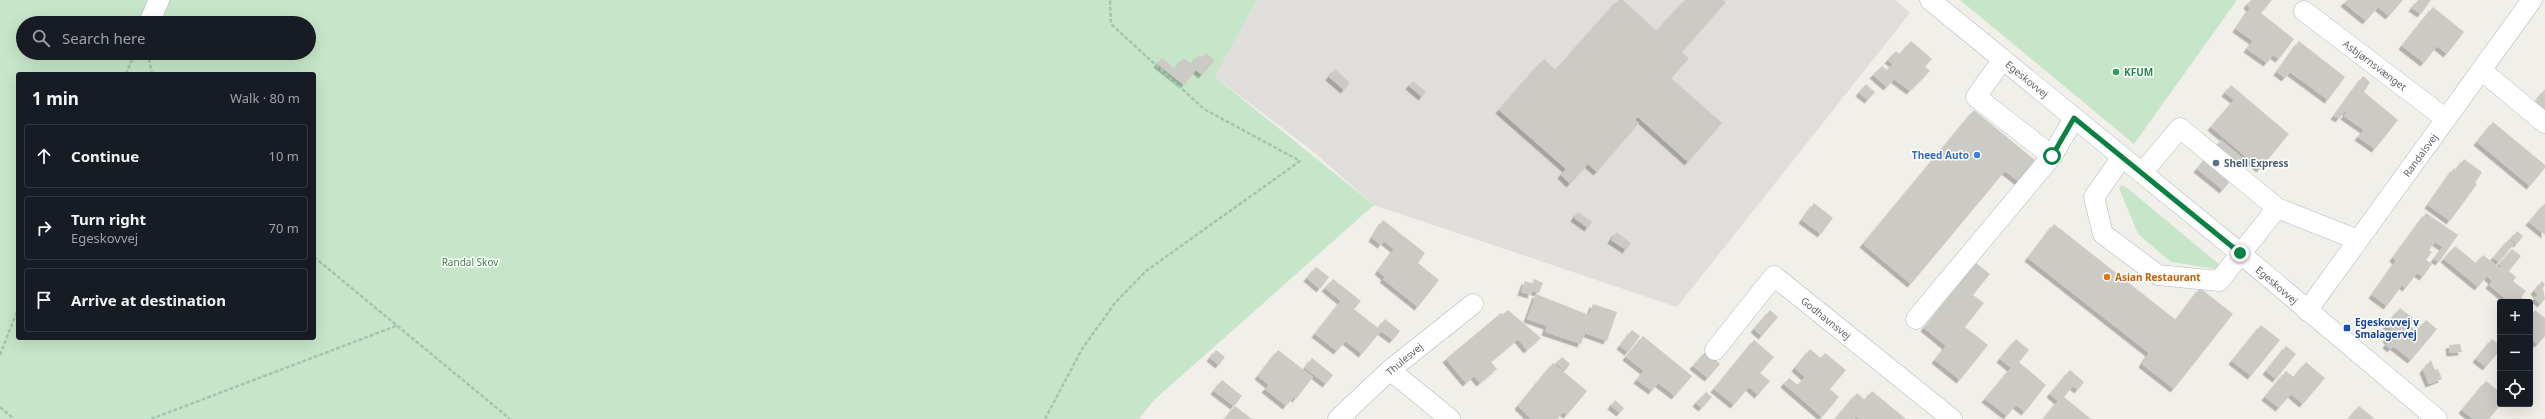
<!DOCTYPE html>
<html lang="en">
<head>
<meta charset="utf-8">
<style>
	body { margin:0; font-family:"Noto Sans",sans-serif; background:#242831; color:#f1f3f6 }
	.controls { position:absolute; right:12px; bottom:12px; display:grid; overflow:hidden; border-radius:4px; box-shadow:0 4px 16px #0002 }
	.controls button { width:36px; height:36px; display:grid; place-items:center; padding:0; border:0; border-bottom:1px solid #363941; background:#171b24; color:#f1f3f6; font:20px sans-serif }
	.stop { position:absolute; width:12px; height:12px; margin:-9px; border:3px solid #0b8043; border-radius:50%; background:#fff }
	.stop.end { background:#0b8043; border-color:#fff; box-shadow:0 1px 4px #0008 }
	.list { margin:0; padding:0; list-style:none }
	h2 { display:flex; justify-content:space-between; align-items:center; height:52px; margin:0; padding:0 16px; font-size:17px }
	h2 small { font-size:13px; font-weight:400; color:#9ea1a6 }
	.list li { display:grid; grid-template-columns:26px 1fr auto; gap:12px; align-items:center; box-sizing:border-box; height:64px; margin:0 8px 8px; padding:0 8px; border:1px solid #363941; border-radius:4px }
	.list b { display:block; font-size:15px; white-space:nowrap }
	.list p { margin:0; font-size:13px; white-space:nowrap; color:#9ea1a6 }
	.list em { font-size:13px; font-style:normal; color:#9ea1a6 }
	.icon { flex:none; width:22px; height:22px; fill:none; stroke:currentColor; stroke-width:2; stroke-linecap:round; stroke-linejoin:round }
	.map { position:relative; flex:none; width:2545px; height:419px; overflow:hidden }
	.search { position:absolute; background:#171b24; box-shadow:0 4px 16px #0002; left:16px; top:16px; width:300px; height:44px; display:flex; align-items:center; gap:10px; box-sizing:border-box; padding:0 14px; border-radius:22px; color:#9ea1a6; font-size:15px }
	.panel { position:absolute; background:#171b24; box-shadow:0 4px 16px #0002; left:16px; top:72px; width:300px; height:268px; border-radius:4px }
	.map>svg:first-child { display:block }
</style>
</head>
<body>
<div class="map">
<svg width="2545" height="419" viewBox="0 0 2545 419">
	<defs>
		<filter id="shadow"><feDropShadow dx="-3.5" dy="3.5" stdDeviation="0" flood-color="#0004"/></filter>
	</defs>
	<rect width="100%" height="100%" fill="#f0efe9"/>
	<path fill="#dfdeda" d="M1257,0H1895L1910,13L1677,307L1374,205L1310,149L1215,77Z"/>
	<path fill="#c7e6c9" fill-rule="evenodd" d="M0,0H1257L1215,77L1374,205L1154,400L1139,419H0ZM23,23H309V53H23ZM18,74H314V338H18Z
		M1960,0H2237L2134,144Z
		M2122,185L2126,187L2220,265L2217,269L2171,262L2138,234L2119,188Z"/>
	<path fill="#cccac5" filter="url(#shadow)" d="M1618,0H1623L1657,31L1685,0H1723L1726,2L1682,52L1689,58L1671,78L1722,123L1688,162L1638,117L1635,120L1639,123L1597,172L1588,164L1570,184L1561,175L1566,169L1499,110L1544,59L1556,70Z
		M2251,0H2272L2261,13L2294,39L2279,59L2273,55L2267,63L2247,49L2253,41L2236,29L2250,8L2247,5Z
		M2347,0H2403L2389,16L2378,7L2366,21L2344,3Z
		M2418,0H2431L2421,14L2412,8Z
		M2433,7L2464,32L2447,54L2437,46L2424,63L2402,46Z
		M1911,41L1932,59L1925,66L1930,71L1910,91L1894,79L1887,87L1873,75L1882,66L1887,70L1893,64L1888,60L1896,51L1900,54Z
		M2299,41L2345,77L2328,100L2290,72L2285,78L2277,72Z
		M1206,53L1215,60L1202,75L1196,70L1184,85L1157,64L1162,58L1175,69L1184,58L1192,64L1199,55L1202,58Z
		M1335,69L1350,83L1344,90L1329,77Z
		M2363,76L2370,82L2364,92L2398,120L2375,149L2358,137L2364,130L2344,116L2347,112L2345,111L2339,119L2334,116Z
		M1413,81L1426,92L1422,97L1409,86Z
		M1866,84L1875,92L1868,100L1859,93Z
		M2231,85L2289,134L2260,169L2211,127L2234,100L2225,93Z
		M2545,89V110L2535,102Z
		M1974,110L2036,161L2019,182L2005,171L1911,284L1863,244Z
		M2493,122L2545,165V168L2530,186L2477,142Z
		M2221,140L2246,161L2223,190L2197,169Z
		M2464,159L2482,172L2475,183L2477,184L2450,221L2428,205L2454,168L2456,170Z
		M1814,203L1833,218L1821,234L1802,220Z
		M2545,203V235L2529,222Z
		M1578,212L1592,222L1588,228L1574,218Z
		M2426,213L2458,235L2439,262L2434,259L2443,247L2435,242L2429,250L2432,252L2426,260L2432,264L2423,277L2417,273L2406,288L2402,285L2387,306L2372,295L2396,261L2393,258Z
		M1383,220L1425,253L1418,263L1439,280L1418,307L1383,279L1385,277L1378,271L1394,249L1384,241L1381,245L1372,238Z
		M2054,224L2176,320L2200,288L2233,314L2174,389L2142,364L2149,353L2028,258Z
		M2517,231L2523,236L2517,244L2511,239Z
		M1616,232L1631,243L1626,250L1611,240Z
		M2509,239L2514,244L2499,262L2493,258Z
		M2455,246L2476,263L2483,255L2500,268L2502,266L2499,264L2512,249L2521,256L2509,271L2516,277L2513,281L2526,291L2521,297L2527,302H2504L2506,299L2489,285L2492,281L2487,276L2478,287L2444,259Z
		M1976,263L1990,274L1973,295L1984,303L1965,327L1988,345L1960,380L1935,360L1946,346L1924,328Z
		M1316,267L1329,277L1320,289L1307,278Z
		M1333,279L1361,301L1354,309L1378,328L1385,319L1400,331L1393,340L1381,331L1362,354L1346,341L1337,351L1315,334L1341,301L1325,288Z
		M1534,279L1543,283L1539,293L1532,291L1531,295L1521,292L1525,281L1533,284Z
		M2542,281L2545,284L2543,288L2545,299L2541,304L2534,298L2538,295L2534,291Z
		M1536,294L1589,315L1593,304L1617,312L1607,341L1585,333L1581,344L1545,332L1547,326L1527,319Z
		M2400,308L2414,319L2409,325L2417,331L2426,320L2437,329L2411,360L2393,346L2391,349L2386,345L2389,341L2386,339L2393,330L2386,325Z
		M1508,310L1541,338L1527,350L1518,339L1491,362L1497,369L1480,383L1474,376L1466,383L1446,359L1501,313L1503,314Z
		M1770,310L1778,317L1762,336L1754,329Z
		M2535,310L2545,318V336L2538,344L2530,338V316Z
		M2261,325L2280,340L2251,376L2232,361Z
		M1632,330L1640,336L1628,352L1620,346Z
		M1643,336L1692,376L1675,396L1658,383L1652,391L1637,380L1644,371L1626,357Z
		M2016,339L2029,350L2019,362L2046,385L2025,412L2016,405L2007,416L1985,399L2011,368L2000,359Z
		M2492,339L2500,346V350L2486,367L2476,359Z
		M1754,340L1774,357L1760,373L1770,381L1758,395L1749,387L1734,405L1714,389Z
		M2460,344L2462,352L2450,353L2449,345Z
		M2286,346L2296,354L2276,379L2266,371Z
		M1810,349L1821,358L1825,353L1846,370L1830,389L1839,397L1822,417L1784,384L1789,378L1798,385L1805,377L1795,368Z
		M1216,350L1225,357L1219,365L1210,358Z
		M1278,350L1313,377L1296,399L1294,397L1286,406L1265,389L1269,385L1258,376Z
		M1706,351L1720,364L1708,378L1693,366Z
		M1562,357L1570,364L1565,371L1556,363Z
		M1312,358L1333,375L1326,384L1305,368Z
		M2431,360L2435,370L2438,369L2442,379L2429,384L2423,370Z
		M2306,362L2325,378L2303,404L2291,394L2279,408L2265,397L2286,371L2294,377Z
		M1553,363L1587,391L1567,415L1563,412L1557,419H1531L1518,406Z
		M2070,370L2084,382L2078,390L2073,386L2064,397L2091,419H2043L2058,401L2050,394Z
		M1222,380L1242,396L1234,406L1214,391Z
		M2486,381L2500,392L2501,404L2489,419H2473L2462,410Z
		M1872,391L1906,419H1860L1856,416L1854,419H1835L1857,393L1865,400Z
		M1706,392L1712,397L1702,408L1696,403Z
		M1615,400L1624,408L1620,413L1611,406Z
		M1235,406L1252,419H1225Z
		M2359,406L2375,419H2348Z"/>
	<g fill="none" stroke-linecap="round" stroke-linejoin="round">
		<g stroke="#b5b8bc" stroke-width="21">
			<path id="minor" d="M1930,0L2240,253L2437,419
				M2304,11L2446,119
				M149,23L159,0
				M2003,59L1976,97L2052,156
				M2481,70L2545,123
				M2122,157L2094,197L2103,234L2158,275L2219,281L2277,208L2180,128L2142,173
				M2277,208L2358,240
				M2307,311L2532,0
				M1916,319L2052,156L2074,118
				M1715,350L1774,276L1952,419
				M1390,370L1450,419
				M1338,419L1390,370L1473,304"/>
		</g>
		<path stroke="#a0c7ae" stroke-width="2.5" stroke-dasharray="4 2" stroke-linecap="butt" d="M148,53L152,74
			M126,74L135,53
			M314,257L510,419
			M0,355L18,309
			M0,407L14,419
			M151,419L396,326
			M1045,419L1082,349L1115,303L1146,271L1300,161L1204,109L1111,24L1110,0"/>
		<use href="#minor" stroke="#fff" stroke-width="20"/>
	</g>
	<g fill="none" stroke-linecap="round" stroke-linejoin="round">
		<path stroke="#0b8043" stroke-width="5" d="M2052,156L2074,118L2240,253"/>
	</g>
	<circle fill="#2e9e5b" stroke="#fff" stroke-width="1.5" cx="2116" cy="72" r="4"/>
	<circle fill="#3f7fe0" stroke="#fff" stroke-width="1.5" cx="1977" cy="155" r="4"/>
	<circle fill="#5c6f8a" stroke="#fff" stroke-width="1.5" cx="2216" cy="163" r="4"/>
	<circle fill="#e8710a" stroke="#fff" stroke-width="1.5" cx="2107" cy="277" r="4"/>
	<rect fill="#1a4fb4" stroke="#fff" stroke-width="1.5" x="2343" y="324" width="8" height="8" rx="2"/>
	<g text-anchor="middle" dominant-baseline="central" stroke-width="3" stroke-linejoin="round" paint-order="stroke">
		<g font-size="10" fill="#606367" stroke="#fff">
			<text transform="translate(2375 65) rotate(37)">Asbjørnsvænget</text>
			<text transform="translate(2027 79) rotate(39)">Egeskovvej</text>
			<text transform="translate(2420 155) rotate(-54)">Randalsvej</text>
			<text transform="translate(2277 285) rotate(41)">Egeskovvej</text>
			<text transform="translate(1826 318) rotate(39)">Godhavnsvej</text>
			<text transform="translate(1404 359) rotate(-40)">Thulesvej</text>
		</g>
		<g font-size="10" font-weight="bold" fill="#27864d" stroke="#fff" text-anchor="start">
			<text x="2124" y="72">KFUM</text>
		</g>
		<g font-size="10" font-weight="bold" fill="#366cbe" stroke="#fff" text-anchor="end">
			<text x="1969" y="155">Theed Auto</text>
		</g>
		<g font-size="10" font-weight="bold" fill="#4e5e75" stroke="#fff" text-anchor="start">
			<text x="2224" y="163">Shell Express</text>
		</g>
		<g font-size="10" fill="#3c8242" stroke="#fff">
			<text x="470" y="262">Randal Skov</text>
		</g>
		<g font-size="10" font-weight="bold" fill="#c56008" stroke="#fff" text-anchor="start">
			<text x="2115" y="277">Asian Restaurant</text>
		</g>
		<g font-size="10" font-weight="bold" fill="#164399" stroke="#fff" text-anchor="start">
			<text x="2355" y="322">Egeskovvej v<tspan x="2355" dy="12">Smalagervej</tspan></text>
		</g>
	</g>
</svg>
<div class="controls">
<button>+</button>
<button>−</button>
<button><svg class="icon" aria-label="locate" viewBox="0 0 24 24"><circle cx="12" cy="12" r="6"/><path d="M12 2v4M12 18v4M2 12h4M18 12h4"/></svg></button>
</div>
<div class="stop" style="left:2052px;top:156px"></div>
<div class="stop end" style="left:2240px;top:253px"></div>
<div class="search"><svg class="icon" aria-label="search" viewBox="0 0 24 24"><circle cx="10" cy="10" r="6"/><path d="M15 15l6 6"/></svg>Search here</div>
<section class="panel">
<h2>1 min<small>Walk · 80 m</small></h2>
<ul class="list">
<li><svg class="icon" aria-label="ahead" viewBox="0 0 24 24"><path d="M12 20V5M6 11l6-6 6 6"/></svg><div><b>Continue</b></div><em>10 m</em></li>
<li><svg class="icon" aria-label="right" viewBox="0 0 24 24"><path d="M7 20v-9h11M14 6l5 5-5 5"/></svg><div><b>Turn right</b><p>Egeskovvej</p></div><em>70 m</em></li>
<li><svg class="icon" aria-label="arrive" viewBox="0 0 24 24"><path d="M6 21V4h12l-3 4 3 4H6"/></svg><div><b>Arrive at destination</b></div></li>
</ul>
</section>
</div>
</body>
</html>
